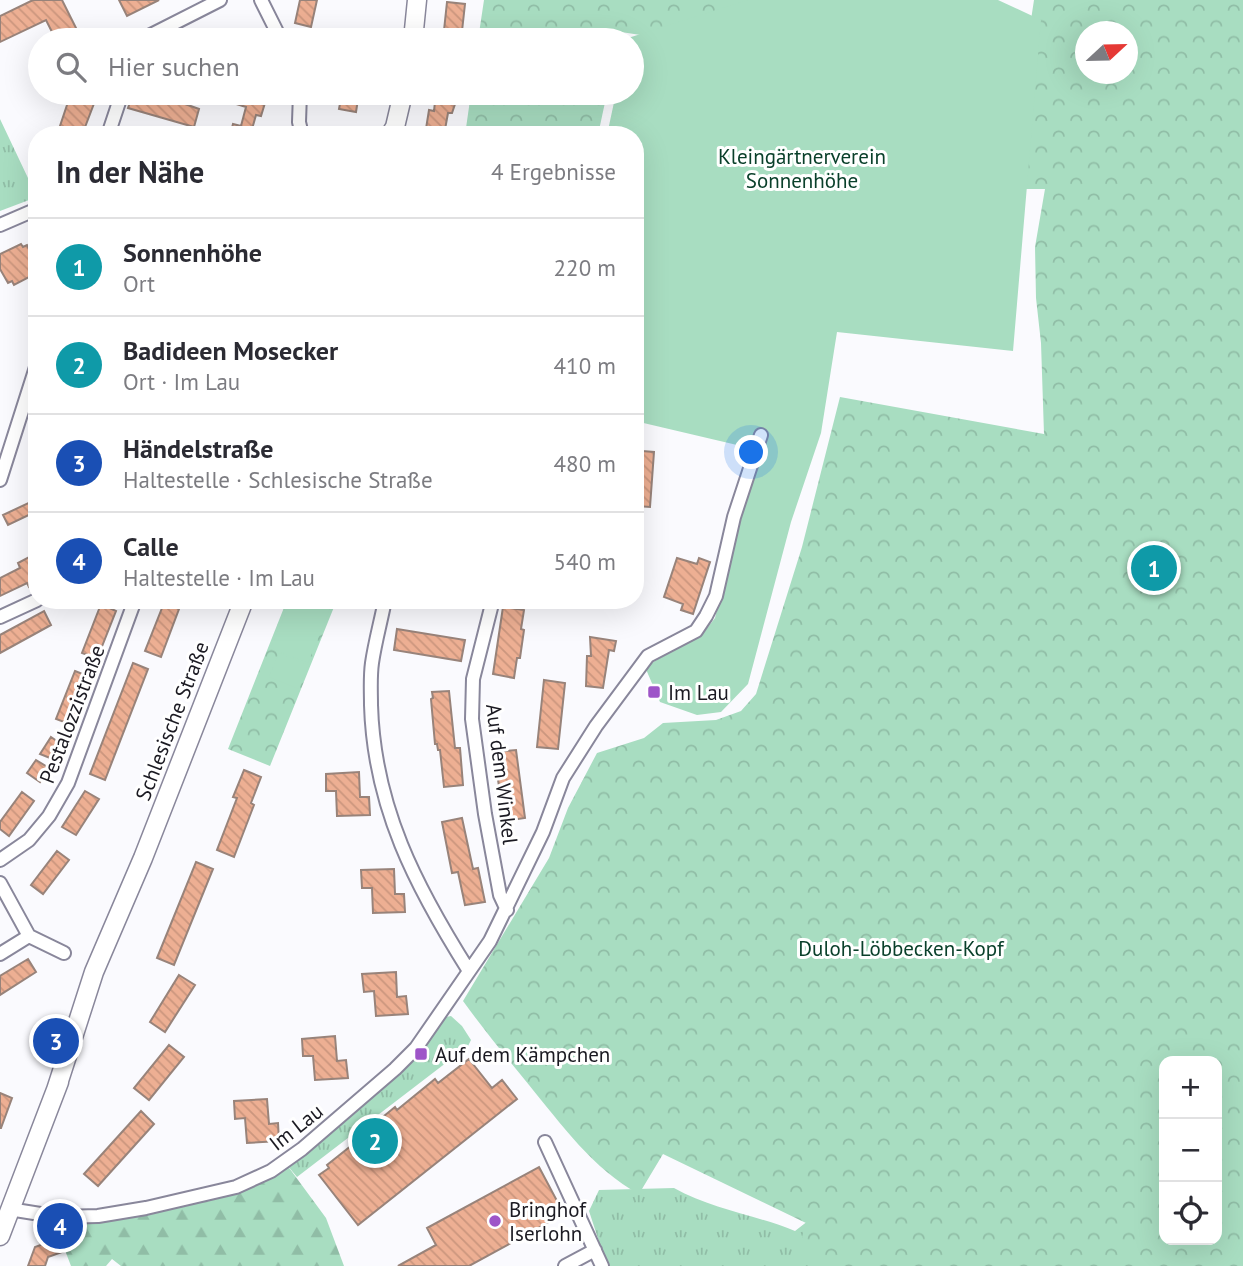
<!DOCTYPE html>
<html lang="de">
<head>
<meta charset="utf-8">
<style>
	body { margin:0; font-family:"PT Sans",sans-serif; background:#f7f7f7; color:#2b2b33 }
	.controls { position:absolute; right:21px; bottom:21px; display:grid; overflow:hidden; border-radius:14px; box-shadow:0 7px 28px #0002 }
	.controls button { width:63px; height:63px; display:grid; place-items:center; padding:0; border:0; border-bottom:2px solid #e1e1e2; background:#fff; color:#2b2b33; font:35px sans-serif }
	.compass { position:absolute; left:1075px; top:21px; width:63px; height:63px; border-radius:50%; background:#fff; box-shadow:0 7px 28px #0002; rotate:68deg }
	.you { position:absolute; left:752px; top:453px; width:24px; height:24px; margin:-18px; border:5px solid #fff; border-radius:50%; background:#1a73e8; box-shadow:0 0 0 10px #1a73e833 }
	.badge { display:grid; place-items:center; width:46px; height:46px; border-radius:50%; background:#db2777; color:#fff; font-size:23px; font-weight:700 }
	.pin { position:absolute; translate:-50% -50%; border:4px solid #fff; box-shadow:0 2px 7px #0006 }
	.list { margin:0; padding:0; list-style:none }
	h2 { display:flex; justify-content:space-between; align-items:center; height:91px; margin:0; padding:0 28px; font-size:30px }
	h2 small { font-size:23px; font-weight:400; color:#7c7c81 }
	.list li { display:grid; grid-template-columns:46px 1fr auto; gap:21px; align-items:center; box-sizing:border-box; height:98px; padding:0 28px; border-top:2px solid #e1e1e2 }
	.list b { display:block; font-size:26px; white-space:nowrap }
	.list p { margin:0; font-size:23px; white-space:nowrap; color:#7c7c81 }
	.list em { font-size:23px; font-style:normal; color:#7c7c81 }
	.icon { flex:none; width:38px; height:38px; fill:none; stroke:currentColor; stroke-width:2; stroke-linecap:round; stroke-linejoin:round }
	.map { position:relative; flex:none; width:1243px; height:1266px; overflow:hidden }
	.search { position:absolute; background:#fff; box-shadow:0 7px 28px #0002; left:28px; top:28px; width:616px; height:77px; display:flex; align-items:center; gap:18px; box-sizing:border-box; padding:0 24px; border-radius:38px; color:#7c7c81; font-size:26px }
	.panel { position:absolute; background:#fff; box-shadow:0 7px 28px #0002; left:28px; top:126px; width:616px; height:483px; border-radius:28px }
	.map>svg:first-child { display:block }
</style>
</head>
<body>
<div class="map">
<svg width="1243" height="1266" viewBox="0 0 1243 1266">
	<defs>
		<pattern id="grass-tufts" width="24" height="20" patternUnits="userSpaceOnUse" patternTransform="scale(1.75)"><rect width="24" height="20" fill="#a8ddc1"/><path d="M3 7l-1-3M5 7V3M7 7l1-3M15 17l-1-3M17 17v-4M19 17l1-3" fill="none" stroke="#90bda6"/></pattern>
		<pattern id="forest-firs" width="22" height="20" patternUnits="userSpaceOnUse" patternTransform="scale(1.75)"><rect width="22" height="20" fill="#a8ddc1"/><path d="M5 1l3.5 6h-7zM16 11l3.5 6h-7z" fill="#90bda6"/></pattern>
		<pattern id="park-crowns" width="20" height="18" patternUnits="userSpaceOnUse" patternTransform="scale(1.75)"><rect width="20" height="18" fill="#a8ddc1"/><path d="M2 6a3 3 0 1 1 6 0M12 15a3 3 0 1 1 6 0" fill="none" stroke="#90bda6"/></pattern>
		<pattern id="building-back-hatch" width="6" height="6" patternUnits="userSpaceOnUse" patternTransform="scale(1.75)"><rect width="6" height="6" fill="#edaf93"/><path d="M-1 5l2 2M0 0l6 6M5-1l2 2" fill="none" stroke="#cb967e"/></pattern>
	</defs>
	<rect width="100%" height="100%" fill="#fafafe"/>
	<path fill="url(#grass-tufts)" d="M0,119L37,197L0,211Z
		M451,1016L462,1026L471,1040L468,1046L297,1177L287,1165L435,1026L446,1017Z
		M674,1188C711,1209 756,1215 795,1231L840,1196L1164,1240H1217L1243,1266H607L589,1211L599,1190Z"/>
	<path fill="url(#forest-firs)" d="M287,1165L326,1218L344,1266H121L112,1259L106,1266H71L53,1219L144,1209Z"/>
	<path fill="url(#park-crowns)" fill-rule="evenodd" d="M484,0H767L660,38L621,32L619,40H478Z
		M1034,0H1243V1266H823L802,1237L806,1223L663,1154L639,1194C594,1170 561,1124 529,1085C506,1057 484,1030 463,1001L549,858L568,808L597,753L644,738L663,723L716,720L741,711L756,694L802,547L840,397L1044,434L1041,343L1036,298L1035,247L1045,189H1024L1017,112ZM1086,32H1128V74H1086ZM1164,1061H1217V1240H1164Z
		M471,93H607L598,135H465Z
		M287,600H317L334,607L270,766L228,749Z"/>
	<path fill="#a8ddc1" d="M748,0H998L1041,20L1013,351L837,332L821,433L791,522L748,684L721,712L697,715L660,702L645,667L704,632L715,618L754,449L635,421V135H607L616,93H632V40H627L628,38Z
		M291,600H310L330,608L308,663L271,648Z
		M279,653L308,665L299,689L269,677Z"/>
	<path fill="url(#building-back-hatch)" stroke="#98837a" stroke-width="2" d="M33,0H62L82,40H56L46,20L0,42V16Z
		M119,0H159L127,16Z
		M300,0H317L311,27L295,23Z
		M447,2L465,4L461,40H443Z
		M71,93H98L82,135H57Z
		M133,93H154L199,109L194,127L128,108Z
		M233,93H268L261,116L256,115L252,129L261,132V135H230L233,124L241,126L246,107L230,102Z
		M342,93H359L356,112L339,109Z
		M436,93H455V104L452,113H448L444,135H425L429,110L434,111Z
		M21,244L23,247L27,245L37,265V273L14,285L12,281L8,283L0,269V254Z
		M642,451L654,452L650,507L637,506L638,500L635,499V457L641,458Z
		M37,499V511L8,525L3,515Z
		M31,556L37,567V583L29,587L27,583L0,596V578L20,568L18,563Z
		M677,558L697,564L699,558L710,562L693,614L681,610L683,604L664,597Z
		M164,603L179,609L161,657L145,651Z
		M101,604L116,611L97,659L82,653Z
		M503,607L524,610L521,629L524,630L520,658H517L514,678L493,674Z
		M44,611L51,625L0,653V635Z
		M397,629L465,640L461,661L394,650Z
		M590,637L616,641L614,651L609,650L603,688L586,686L587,656H591Z
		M133,663L148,669L105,780L90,774Z
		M75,671L90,677L72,725L56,719Z
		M544,680L565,683L558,749L537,747Z
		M449,691L455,748H460L463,785L444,787L440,750H438L437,744H435L431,699L433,698L432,692Z
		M51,737L64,746L55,760L40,754Z
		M516,750L525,818L504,821L494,752Z
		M36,760L49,768L40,782L27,773Z
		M244,770L261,777L251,803L254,805L234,857L217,850L237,798L233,797Z
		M359,772L360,797H369L370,815L337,816L336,791H326V774Z
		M85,791L99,799L76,835L62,827Z
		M22,792L34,801L9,836L0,829V822Z
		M462,818L473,869L478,868L485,902L465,905L458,872L452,873L442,822Z
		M57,851L69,860L43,894L31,885Z
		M196,862L213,869L174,965L157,958Z
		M394,869L395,894H404L405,912L373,913L372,888H362L361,870Z
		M28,959L36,972L0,995V976Z
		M396,972L397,997L406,996L408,1014L376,1016L374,991L364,992L362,974Z
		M179,975L195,985L165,1032L150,1022Z
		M335,1036L337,1061L346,1060L348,1078L315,1080L313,1056H303L302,1039Z
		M169,1045L184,1057L149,1100L134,1088Z
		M469,1059L492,1088L502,1080L517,1099L358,1225L319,1175L329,1168L327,1165L386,1118L384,1116L395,1107L397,1110L435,1079L438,1083Z
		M0,1093L12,1098L1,1128H0Z
		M267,1099L269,1124L278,1123L279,1141L247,1143L245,1118L235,1119L234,1101Z
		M141,1111L154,1124L98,1186L84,1174Z
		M539,1167L564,1214L469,1266H398L436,1245L427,1228Z
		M60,1238L65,1251L48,1257L45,1266H28L35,1247Z"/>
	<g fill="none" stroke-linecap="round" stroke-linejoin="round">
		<g stroke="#89879b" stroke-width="16">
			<path id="minor" d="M261,0L281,40
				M145,40L149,36L220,0
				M300,93L299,122L302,135
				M108,135L122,93
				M0,225L37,209
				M0,480L37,364
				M385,600C381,621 375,642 372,663C370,677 371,691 371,705C374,807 416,887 469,971
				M493,600L473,679L472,719L485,814L500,895L507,910
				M0,617L37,600
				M0,860L29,840L49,816L68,783L135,600
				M0,883L29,936L64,953
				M0,954L29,936
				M545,1142L602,1266
				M9,1209L59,1217L98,1216L146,1208L236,1187L271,1171L302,1149L395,1069L416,1048L490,941L543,832L563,778L596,726L648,656L696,631L706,616L716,596L734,517L761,435
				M565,1266L595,1250"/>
		</g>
		<g stroke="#89879b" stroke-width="21">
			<path id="secondary" d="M413,40L417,0
				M390,135L395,127L403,93
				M56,1090L94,972L143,858L244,600
				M0,1236L59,1082"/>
		</g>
		<use href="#minor" stroke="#fff" stroke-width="12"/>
		<use href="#secondary" stroke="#fff" stroke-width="18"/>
	</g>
	<g fill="#9e55c8" stroke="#fff" stroke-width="2.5">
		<rect x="647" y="685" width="14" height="14" rx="3.5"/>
		<rect x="414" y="1047" width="14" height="14" rx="3.5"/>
		<circle cx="495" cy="1221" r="7"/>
	</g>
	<g text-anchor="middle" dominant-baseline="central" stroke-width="6" stroke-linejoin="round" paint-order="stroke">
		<g font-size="21" fill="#0a402b" stroke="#fff">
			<text x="802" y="156">Kleingärtnerverein<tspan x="802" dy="24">Sonnenhöhe</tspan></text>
			<text x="901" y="948">Duloh-Löbbecken-Kopf</text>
		</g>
		<g font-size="21" fill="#1b1a22" stroke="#fff" text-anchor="start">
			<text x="668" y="692">Im Lau</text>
			<text x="435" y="1054">Auf dem Kämpchen</text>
			<text x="509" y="1209">Bringhof<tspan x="509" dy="24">Iserlohn</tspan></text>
		</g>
		<g font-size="21" fill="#1b1a22" stroke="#fff">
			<text transform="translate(72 714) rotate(-69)">Pestalozzistraße</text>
			<text transform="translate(172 721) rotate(-69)">Schlesische Straße</text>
			<text transform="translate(502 774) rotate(83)">Auf dem Winkel</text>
			<text transform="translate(296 1127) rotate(-38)">Im Lau</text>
		</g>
	</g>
</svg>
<div class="controls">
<button>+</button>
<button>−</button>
<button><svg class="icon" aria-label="locate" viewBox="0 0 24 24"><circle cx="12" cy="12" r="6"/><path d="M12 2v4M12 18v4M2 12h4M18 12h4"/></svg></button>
</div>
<svg class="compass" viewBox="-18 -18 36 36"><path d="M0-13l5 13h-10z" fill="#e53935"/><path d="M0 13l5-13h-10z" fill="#7c7c81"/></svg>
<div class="you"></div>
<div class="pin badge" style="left:1154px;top:568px;background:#0f9aa8">1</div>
<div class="pin badge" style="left:375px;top:1141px;background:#0f9aa8">2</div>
<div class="pin badge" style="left:56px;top:1041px;background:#1a4fb4">3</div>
<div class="pin badge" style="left:60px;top:1226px;background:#1a4fb4">4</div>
<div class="search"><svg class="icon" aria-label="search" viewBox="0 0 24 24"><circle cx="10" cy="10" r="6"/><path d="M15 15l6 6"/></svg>Hier suchen</div>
<section class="panel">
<h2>In der Nähe<small>4 Ergebnisse</small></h2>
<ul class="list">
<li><span class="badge" style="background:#0f9aa8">1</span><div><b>Sonnenhöhe</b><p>Ort</p></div><em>220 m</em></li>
<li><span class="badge" style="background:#0f9aa8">2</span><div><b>Badideen Mosecker</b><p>Ort · Im Lau</p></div><em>410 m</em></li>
<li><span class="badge" style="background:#1a4fb4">3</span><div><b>Händelstraße</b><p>Haltestelle · Schlesische Straße</p></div><em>480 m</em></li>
<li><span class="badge" style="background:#1a4fb4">4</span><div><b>Calle</b><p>Haltestelle · Im Lau</p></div><em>540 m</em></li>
</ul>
</section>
</div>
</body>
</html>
